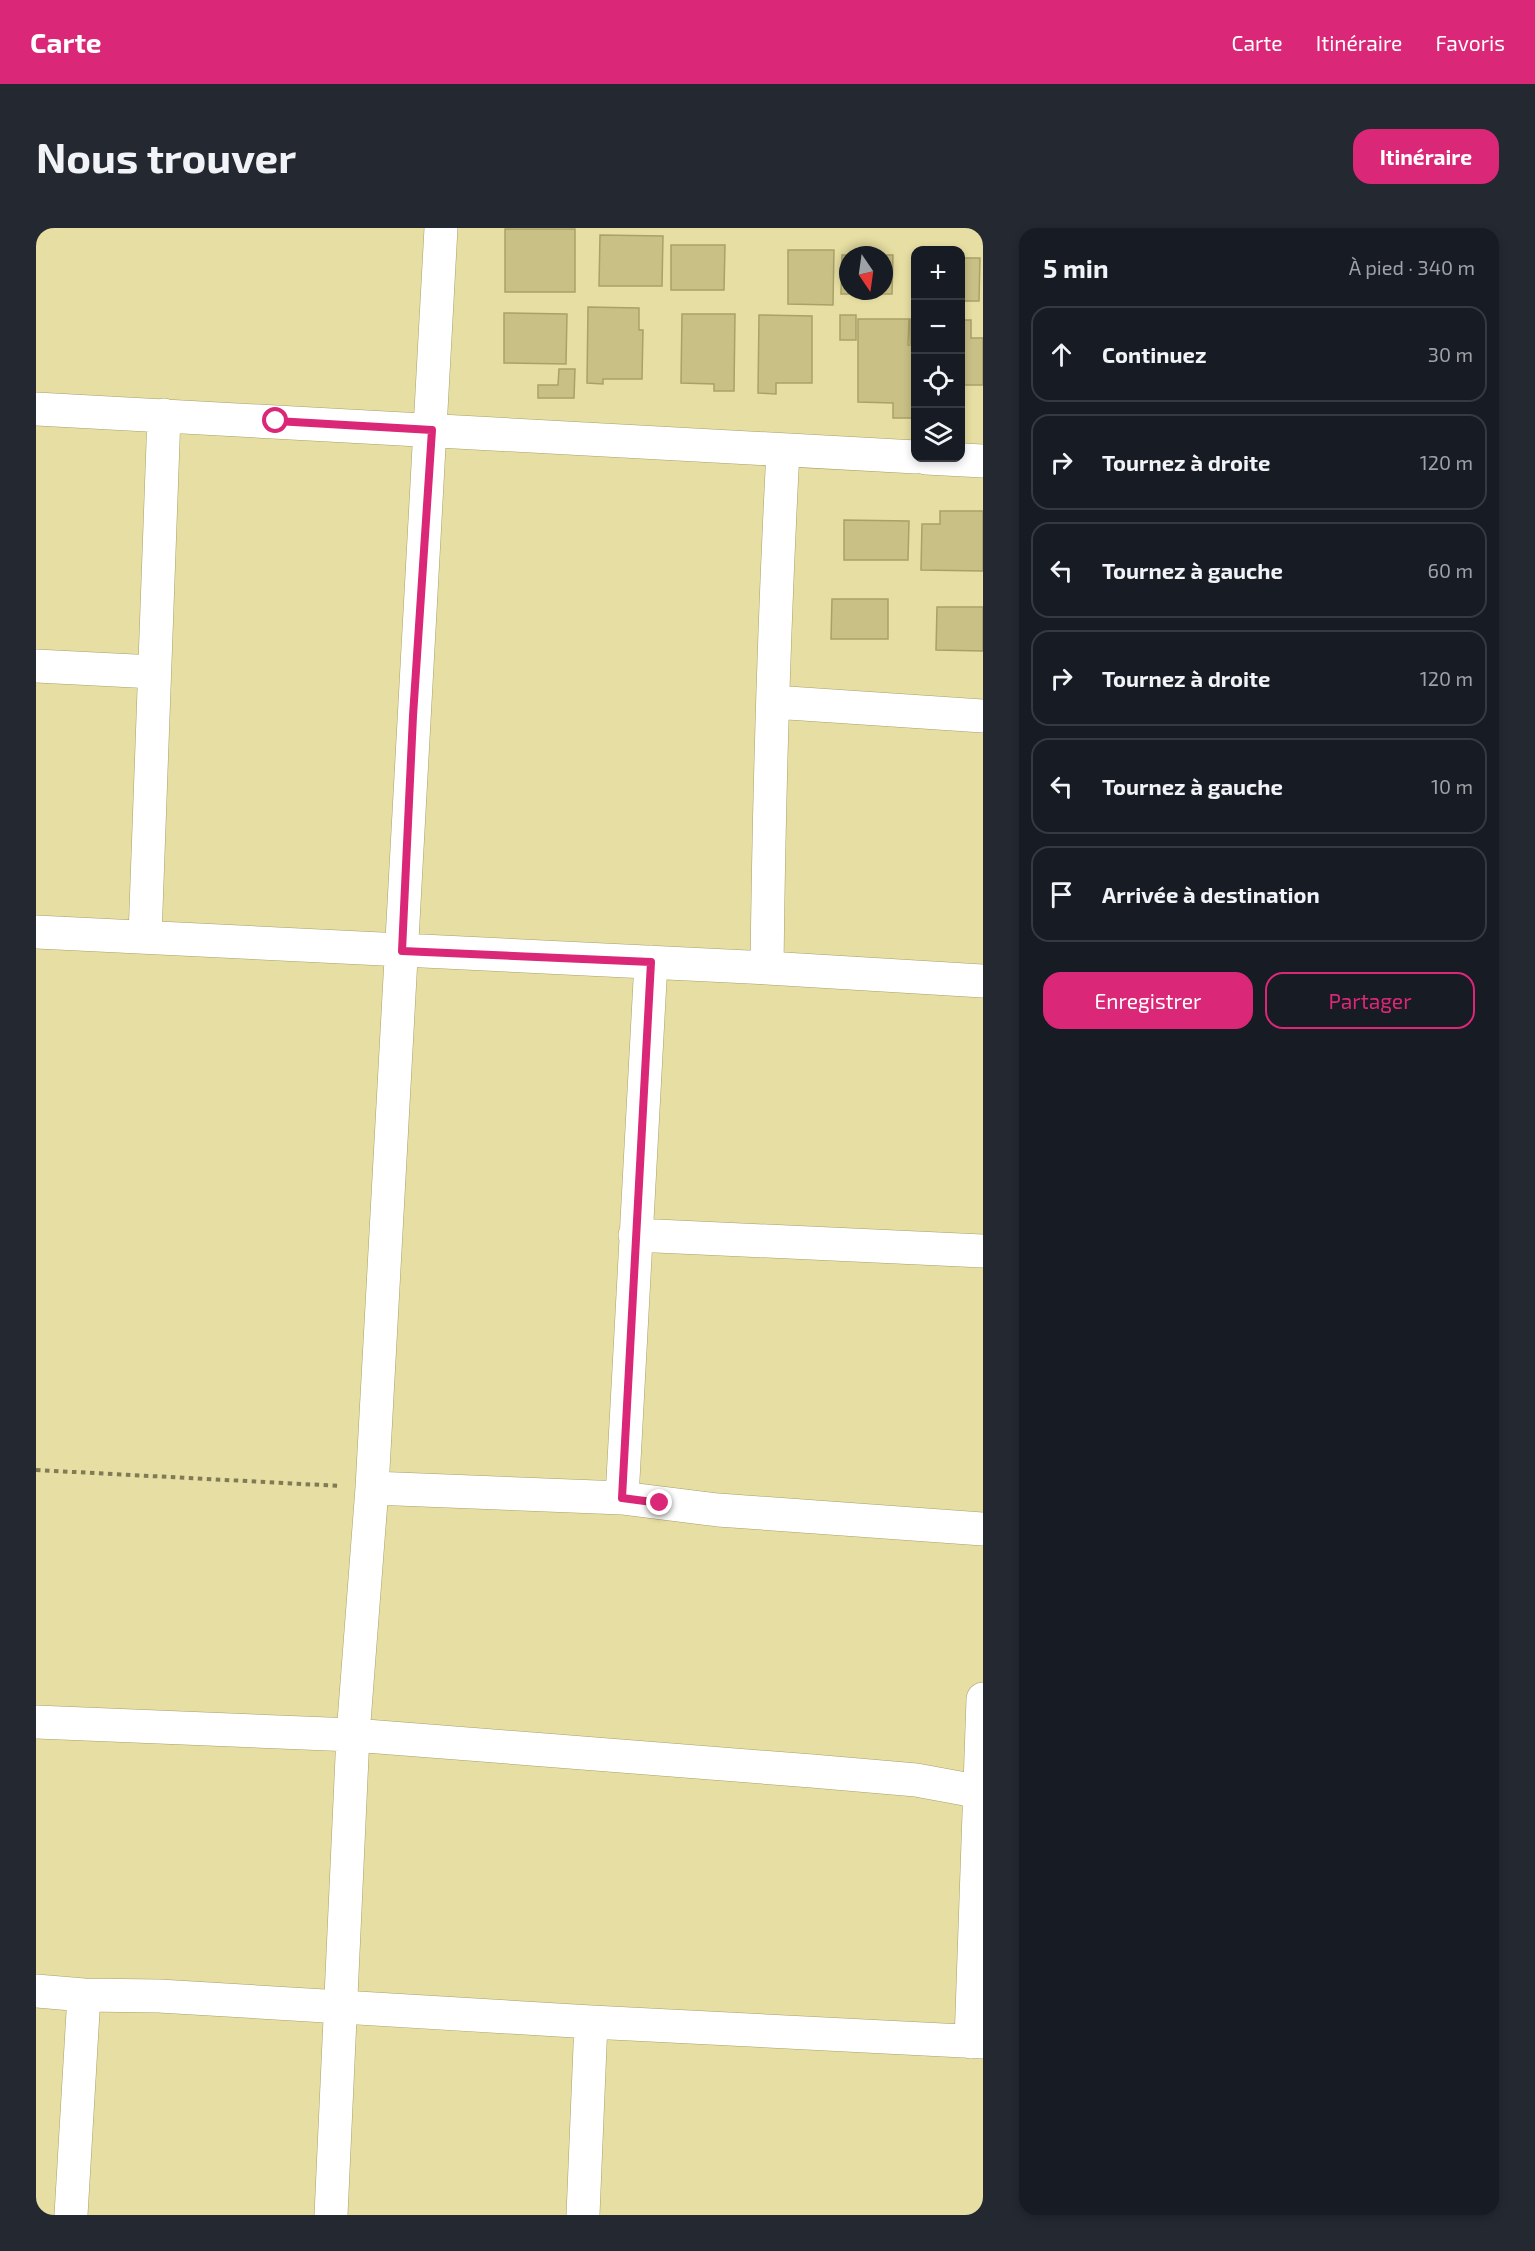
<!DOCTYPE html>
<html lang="fr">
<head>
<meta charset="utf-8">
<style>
	body { margin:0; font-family:"Exo 2",sans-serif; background:#242831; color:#f1f3f6 }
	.controls { position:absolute; right:18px; top:18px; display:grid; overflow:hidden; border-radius:12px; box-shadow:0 3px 9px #0003 }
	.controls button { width:54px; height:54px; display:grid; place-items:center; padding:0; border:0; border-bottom:2px solid #363941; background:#171b24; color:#f1f3f6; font:30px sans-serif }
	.compass { position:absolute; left:803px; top:18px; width:54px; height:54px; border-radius:50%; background:#171b24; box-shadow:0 3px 9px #0003; rotate:167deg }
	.stop { position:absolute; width:18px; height:18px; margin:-14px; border:4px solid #db2777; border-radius:50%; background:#fff }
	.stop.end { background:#db2777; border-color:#fff; box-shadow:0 2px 6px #0008 }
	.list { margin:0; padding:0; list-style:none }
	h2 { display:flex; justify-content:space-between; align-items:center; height:78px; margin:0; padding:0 24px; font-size:26px }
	h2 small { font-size:20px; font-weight:400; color:#9ea1a6 }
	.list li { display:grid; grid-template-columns:39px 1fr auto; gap:18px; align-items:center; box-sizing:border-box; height:96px; margin:0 12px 12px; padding:0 12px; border:2px solid #363941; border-radius:18px }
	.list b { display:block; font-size:22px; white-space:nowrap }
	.list em { font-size:20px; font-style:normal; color:#9ea1a6 }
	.actions { display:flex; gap:12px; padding:18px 24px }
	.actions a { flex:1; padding:14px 0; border:2px solid #db2777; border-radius:18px; text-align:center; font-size:21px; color:#db2777 }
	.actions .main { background:#db2777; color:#fff }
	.icon { flex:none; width:33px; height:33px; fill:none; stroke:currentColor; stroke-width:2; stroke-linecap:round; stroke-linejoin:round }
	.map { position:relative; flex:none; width:947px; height:1987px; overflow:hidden; border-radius:18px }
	header { display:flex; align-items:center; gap:36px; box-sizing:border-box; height:84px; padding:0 30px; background:#db2777; color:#fff }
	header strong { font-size:28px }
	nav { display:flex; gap:33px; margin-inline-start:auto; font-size:21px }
	.intro { display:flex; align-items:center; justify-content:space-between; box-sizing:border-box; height:144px; padding:0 36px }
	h1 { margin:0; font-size:42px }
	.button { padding:15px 27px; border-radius:18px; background:#db2777; color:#fff; font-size:21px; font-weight:700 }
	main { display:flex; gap:36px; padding:0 36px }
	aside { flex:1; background:#171b24; border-radius:18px; box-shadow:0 3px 9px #0003 }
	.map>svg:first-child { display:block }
</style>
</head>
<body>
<header>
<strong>Carte</strong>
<nav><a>Carte</a><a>Itinéraire</a><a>Favoris</a></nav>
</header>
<div class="intro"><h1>Nous trouver</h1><a class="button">Itinéraire</a></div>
<main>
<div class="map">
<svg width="947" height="1987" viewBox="0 0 947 1987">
	<rect width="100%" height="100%" fill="#e6dea2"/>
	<path fill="#c9c086" stroke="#a9a168" stroke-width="1.5" fill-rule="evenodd" d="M469,1H539V64H469Z
		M564,7L627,8L626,58H563Z
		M635,17H689L688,62H635Z
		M752,22H798L797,77L752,76Z
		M806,27H857L856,66H805ZM812,27H848V63H812Z
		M924,30H944L943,73H924Z
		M552,79L603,80V102H607L606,151H567V156L551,155Z
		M468,85L531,86L530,136L468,135Z
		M646,86H699L698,163H678V156L645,155Z
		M723,87L776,88V155H740V166L722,165Z
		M804,87H820V112H804Z
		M822,91H873L872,117H880V190H857V175L822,174Z
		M874,91H880V116L874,115Z
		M924,92H935V110H947V157H924Z
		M523,141H539L538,170H502V157H522Z
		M904,283H947V343L885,342L886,296H904Z
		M808,292L873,293L872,332H808Z
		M796,371H852V411H795Z
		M901,379H947V423L900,422Z"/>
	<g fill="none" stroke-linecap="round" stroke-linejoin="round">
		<g stroke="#a8a067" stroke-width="34">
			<path id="street" d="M0,181L880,229
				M890,230L947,233
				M0,438L118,444
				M737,474L947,488
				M0,704L731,740L947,753
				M109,709L128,187
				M731,740C733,567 738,395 747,223
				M599,1007L947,1023
				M336,1260L586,1270L682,1282L947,1301
				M586,1270L615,734
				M0,1494L317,1507L776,1543L880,1552L945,1564
				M0,1763L48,1767L123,1768L555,1794L947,1814
				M935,1814L947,1471
				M35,1987L48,1767
				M295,1987L317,1507L336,1260L405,0
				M547,1987L555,1794"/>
		</g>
		<path stroke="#807a55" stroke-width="4" stroke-dasharray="4.5 4.5" stroke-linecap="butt" d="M0,1242L305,1258"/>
		<use href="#street" stroke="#fff" stroke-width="33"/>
	</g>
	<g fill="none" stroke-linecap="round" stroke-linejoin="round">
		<path stroke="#db2777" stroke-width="8" d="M240,193L396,202L377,488L366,723L615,734L586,1270L624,1275"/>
	</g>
</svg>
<div class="controls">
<button>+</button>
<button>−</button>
<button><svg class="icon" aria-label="locate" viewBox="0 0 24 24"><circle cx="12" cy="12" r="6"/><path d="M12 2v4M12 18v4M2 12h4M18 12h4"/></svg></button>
<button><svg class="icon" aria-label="layers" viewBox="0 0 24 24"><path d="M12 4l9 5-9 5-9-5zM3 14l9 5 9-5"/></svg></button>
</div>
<svg class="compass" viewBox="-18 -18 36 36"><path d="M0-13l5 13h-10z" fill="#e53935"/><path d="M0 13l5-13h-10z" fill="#9ea1a6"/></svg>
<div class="stop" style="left:240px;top:193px"></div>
<div class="stop end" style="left:624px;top:1275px"></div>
</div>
<aside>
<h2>5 min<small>À pied · 340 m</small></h2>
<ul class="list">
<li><svg class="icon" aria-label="ahead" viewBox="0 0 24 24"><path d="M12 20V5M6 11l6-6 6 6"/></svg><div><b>Continuez</b></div><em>30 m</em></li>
<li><svg class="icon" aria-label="right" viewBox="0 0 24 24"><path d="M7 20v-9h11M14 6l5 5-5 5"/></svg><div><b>Tournez à droite</b></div><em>120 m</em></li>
<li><svg class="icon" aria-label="left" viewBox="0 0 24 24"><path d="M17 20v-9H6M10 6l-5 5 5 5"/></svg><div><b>Tournez à gauche</b></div><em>60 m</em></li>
<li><svg class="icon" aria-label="right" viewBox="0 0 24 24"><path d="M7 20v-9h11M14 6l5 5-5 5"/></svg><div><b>Tournez à droite</b></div><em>120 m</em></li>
<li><svg class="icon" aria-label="left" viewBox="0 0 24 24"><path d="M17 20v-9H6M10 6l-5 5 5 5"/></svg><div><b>Tournez à gauche</b></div><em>10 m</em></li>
<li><svg class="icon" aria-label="arrive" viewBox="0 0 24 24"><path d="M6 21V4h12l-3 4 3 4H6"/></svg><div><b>Arrivée à destination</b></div></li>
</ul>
<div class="actions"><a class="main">Enregistrer</a><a>Partager</a></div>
</aside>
</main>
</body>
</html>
